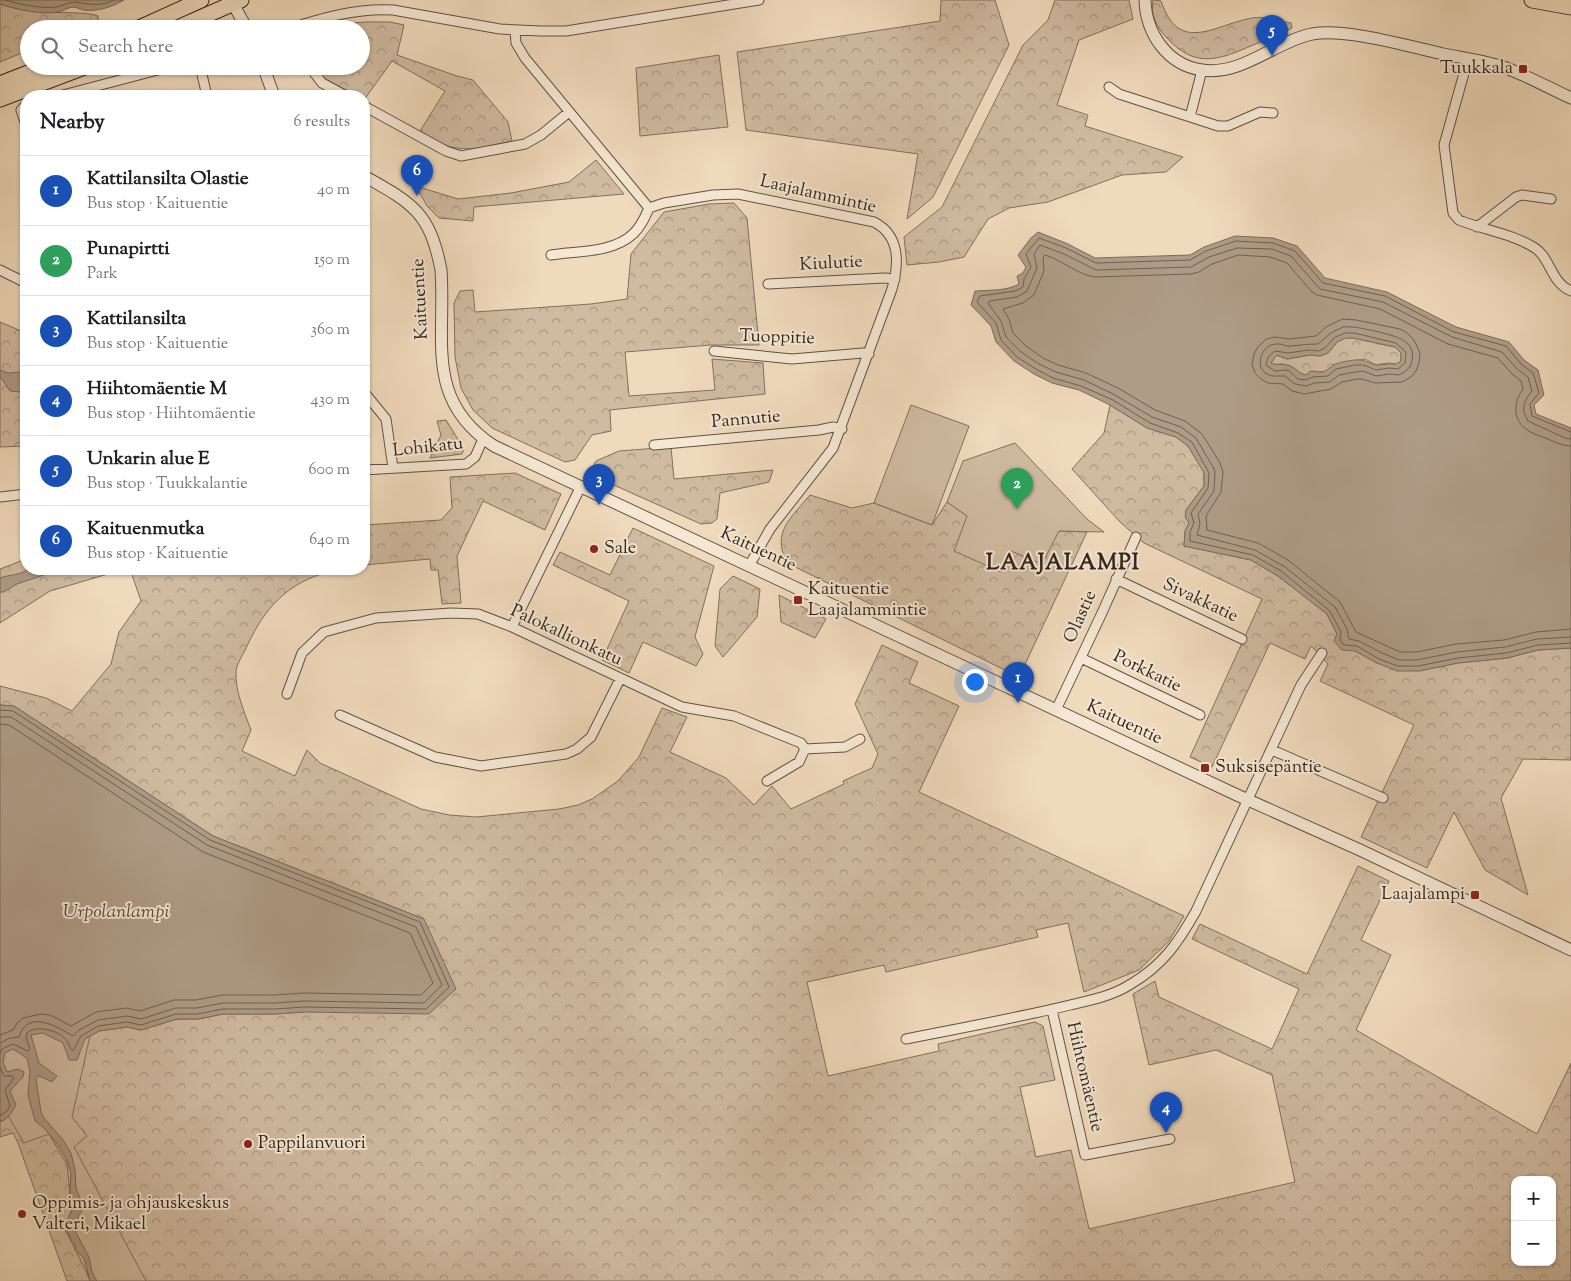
<!DOCTYPE html>
<html lang="en">
<head>
<meta charset="utf-8">
<style>
	body { margin:0; font-family:"Sorts Mill Goudy",serif; background:#f6f6f6; color:#202124 }
	.controls { position:absolute; right:15px; bottom:15px; display:grid; overflow:hidden; border-radius:10px; box-shadow:0 1px 4px #0004 }
	.controls button { width:45px; height:45px; display:grid; place-items:center; padding:0; border:0; border-bottom:1px solid #e0e0e0; background:#fff; color:#202124; font:25px sans-serif }
	.you { position:absolute; left:974px; top:681px; width:18px; height:18px; margin:-12px; border:4px solid #fff; border-radius:50%; background:#1a73e8; box-shadow:0 0 0 8px #1a73e833 }
	.badge { display:grid; place-items:center; width:32px; height:32px; border-radius:50%; background:#db2777; color:#fff; font-size:16px; font-weight:700 }
	.pin { position:absolute; translate:-50% -41px; filter:drop-shadow(0 1px 2px #0008) }
	.pin::after { content:''; position:absolute; top:26px; width:18px; height:15px; background:inherit; clip-path:polygon(0 0,100% 0,50% 100%) }
	.list { margin:0; padding:0; list-style:none }
	h2 { display:flex; justify-content:space-between; align-items:center; height:65px; margin:0; padding:0 20px; font-size:21px }
	h2 small { font-size:16px; font-weight:400; color:#757577 }
	.list li { display:grid; grid-template-columns:32px 1fr auto; gap:15px; align-items:center; box-sizing:border-box; height:70px; padding:0 20px; border-top:1px solid #e0e0e0 }
	.list b { display:block; font-size:19px; white-space:nowrap }
	.list p { margin:0; font-size:16px; white-space:nowrap; color:#757577 }
	.list em { font-size:16px; font-style:normal; color:#757577 }
	.icon { flex:none; width:28px; height:28px; fill:none; stroke:currentColor; stroke-width:2; stroke-linecap:round; stroke-linejoin:round }
	.map { position:relative; flex:none; width:1571px; height:1281px; overflow:hidden }
	.search { position:absolute; background:#fff; box-shadow:0 1px 4px #0004; left:20px; top:20px; width:350px; height:55px; display:flex; align-items:center; gap:12px; box-sizing:border-box; padding:0 18px; border-radius:28px; color:#757577; font-size:19px }
	.panel { position:absolute; background:#fff; box-shadow:0 1px 4px #0004; left:20px; top:90px; width:350px; height:485px; border-radius:20px }
	.map>svg:first-child { display:block }
</style>
</head>
<body>
<div class="map">
<svg width="1571" height="1281" viewBox="0 0 1571 1281">
	<defs>
		<pattern id="forest-crowns" width="20" height="18" patternUnits="userSpaceOnUse" patternTransform="scale(1.25)"><rect width="20" height="18" fill="#d0bba1"/><path d="M2 6a3 3 0 1 1 6 0M12 15a3 3 0 1 1 6 0" fill="none" stroke="#a99883"/></pattern>
	</defs>
	<rect width="100%" height="100%" fill="#f0dabc"/>
	<filter id="stains"><feTurbulence type="fractalNoise" baseFrequency=".004" numOctaves="4"/><feColorMatrix values="0 0 0 0 .2 0 0 0 0 .09 0 0 0 0 .02 0 0 0 .5 -.17"/></filter>
	<radialGradient id="worn" r=".72"><stop offset=".6" stop-color="#630" stop-opacity="0"/><stop offset="1" stop-color="#630" stop-opacity=".3"/></radialGradient>
	<path fill="url(#forest-crowns)" stroke="#807060" fill-rule="evenodd" d="M941,0H995L1009,45L933,197L907,219L918,154L746,130L737,52L940,21Z
		M1055,0H1129L1133,19L1079,40L1057,105L1088,115L1085,126L1183,157L1166,172L1122,175L1048,202L1009,208L988,219L964,257L939,262L907,265L904,237L942,207L1023,45L1048,20Z
		M1153,0L1161,1C1179,55 1214,25 1252,18C1263,16 1279,21 1291,23L1292,28C1279,34 1266,39 1253,45C1219,60 1195,69 1167,38C1157,28 1150,14 1153,0Z
		M0,4C15,9 31,11 47,12C57,13 92,12 98,16V22L84,29H29V50L0,62Z
		M365,22H390L404,25L397,55L457,76L473,80L508,122L512,141C491,145 469,153 448,146C438,142 429,136 420,131L445,91L392,61L364,100V96H357L324,78L314,66H361V29H324L343,24Z
		M719,55L728,127L640,136L636,68Z
		M596,160L624,194L474,207L473,221L439,218L427,206L418,190L419,187L458,199L511,193L569,182Z
		M734,203L747,218L759,345H711L625,352L629,396L715,390L712,359L763,363L765,394L610,410L611,431L592,435L575,460L565,462L492,428L473,410L461,388L455,357L454,303L460,291L473,290L475,312L591,304L627,299L631,254L664,212L709,204Z
		M0,322L26,333V446L0,447Z
		M1345,338H1353L1395,347L1401,353V361L1397,364L1389,363L1376,365L1365,359L1333,365L1327,371L1319,372L1311,371L1306,375C1298,374 1295,366 1287,365C1281,363 1277,366 1271,363L1276,355L1287,359L1310,355L1320,356L1328,353L1337,342Z
		M1110,405L1147,428L1176,437L1188,446L1204,472V486L1186,510L1189,523L1185,531L1184,546L1251,560L1278,576L1327,614L1337,634L1355,651L1377,663L1419,671L1458,663L1507,658L1538,650L1571,648V760L1523,759L1501,798L1528,895L1485,870L1454,812L1427,868L1361,837L1414,725L1320,681L1328,664L1311,646L1305,659L1270,643L1212,767L1190,757L1262,599L1144,543L1120,522L1072,469L1104,433Z
		M446,420L464,449L462,454L430,458L441,435L437,421Z
		M671,447L674,479L773,470L769,482L720,493L717,519L712,523L701,524L589,474L596,461L619,451Z
		M515,473L561,494L545,530L483,501L457,556L461,603L442,604L438,570H431L430,559L364,565V525L441,520L452,508L450,477Z
		M810,495L852,508L874,503L932,525L947,502L967,516L1001,572L1011,551L1059,531L1087,532L1019,677L787,563C771,532 791,518 810,495Z
		M633,528L714,566L695,637L703,654L696,666L643,642L629,673L602,660L629,601L553,565L560,552L610,575Z
		M26,559V569H125L50,591L0,623V569Z
		M130,569H340C292,579 267,603 247,646C244,653 237,663 236,671C235,691 244,711 251,730L242,751L295,776L307,750L320,763L421,809L449,815L476,817L559,809L578,805L592,799L618,781L639,757L662,708L687,717L670,752L726,778L754,805L772,786L791,809L844,784L843,781L872,768L878,754L855,704L882,645L918,662L909,683L959,706L919,792L1184,916L1169,941L1139,970L1084,992L1068,923L1036,930L1038,937L886,972L884,965L807,982L828,1076L939,1051L938,1044L1035,1022L1043,1026L1055,1080L1020,1087L1036,1157L1071,1150L1089,1229L1295,1182L1272,1075L1216,1050L1149,1065L1133,994L1155,981L1159,997L1272,1049L1299,989L1192,939L1200,924L1307,974L1358,866L1389,881L1361,940L1391,955L1356,1030L1537,1134L1571,1063V1281H97L80,1215L66,1145L85,1039L99,1031L127,1027L141,1030L177,1019H198L223,1014H275L304,1012L424,919L213,836L14,706L0,705V686L46,698L72,711L111,664L119,632L141,601ZM1515,1180H1552V1262H1515Z
		M733,576L760,589L757,617L723,657L715,646L720,589Z
		M779,595L826,619L815,638L781,622Z
		M11,1114L49,1134L69,1166L70,1194L74,1198V1207L65,1229L79,1254L90,1281H67L18,1143L13,1133L0,1137V1121H3Z"/>
	<path fill="#d0bba1" stroke="#807060" d="M911,405L969,426L932,525L874,503Z
		M1015,443L1087,519L1104,532L1059,531L1042,564L1011,551L1001,572L954,551L967,516L947,502L963,461Z
		M95,1013L72,1117L87,1136L74,1147L146,1281H91L65,1229L74,1203L70,1194L67,1164L49,1134L24,1143L0,1102V1051L28,1029Z"/>
	<path fill="#af9c87" stroke="#7d6c5d" fill-rule="evenodd" d="M0,0H124C112,7 97,12 83,10C80,9 76,7 72,7C67,8 62,12 57,12C41,15 15,9 0,4Z
		M1038,232L1068,244L1095,258L1190,255L1204,247L1235,236L1273,238L1297,246L1325,278L1387,292L1456,327L1509,342L1524,360L1538,370L1544,395L1534,405L1536,414L1571,428V648L1538,650L1507,658L1458,663L1419,671H1397L1377,663L1355,651L1342,650L1334,641L1337,634L1327,614L1278,576L1251,560L1184,546L1185,531L1189,523L1185,517L1186,510L1204,486V473L1188,446L1176,437L1147,428L1110,405L1079,390L1052,383L1034,374L1014,361L996,342L991,326L971,305L975,291C989,290 1008,291 1019,284L1017,276L1023,273L1026,267L1018,255L1031,238ZM1346,338H1353L1395,347L1401,353V361L1396,364C1390,363 1384,365 1377,365C1368,364 1367,359 1355,360C1348,361 1337,362 1332,366C1322,373 1325,373 1311,371L1306,375C1298,374 1295,366 1287,365C1281,363 1277,366 1271,363L1277,355L1287,359L1310,355L1320,356L1328,353L1337,342Z
		M0,370L8,373L21,372L26,382V399L20,392L10,391L2,379L0,378Z
		M28,569H62L17,584L4,592H0V578C10,574 20,576 28,569Z
		M0,705L14,706L213,836L424,919L456,989L429,1014L304,1012L275,1014H223L198,1019H177L141,1030L127,1027L99,1031L85,1039L77,1060H69L63,1043L43,1033L31,1035L39,1063L57,1076L52,1082L39,1076L36,1079L41,1112L43,1117L63,1140L71,1153L75,1170L76,1188L83,1206L82,1210L73,1227L89,1257L92,1272L97,1281H90L84,1258L75,1250V1244L72,1242L67,1230L65,1229L69,1216L74,1207V1198L70,1194L71,1173L66,1158L58,1145L43,1127L35,1121L28,1095L30,1071L27,1058L13,1049L5,1053L3,1062L7,1072L18,1069L24,1072L23,1077L10,1091L16,1105C12,1112 8,1120 0,1121Z"/>
	<g fill="none" stroke-linecap="round" stroke-linejoin="round">
		<path stroke="#706053" stroke-width="1" d="M5,0C18,4 42,9 56,7C62,6 69,2 75,2C89,4 100,7 114,0
			M1343,319L1356,320L1400,329L1406,332L1414,340L1420,353L1419,363L1416,371L1411,377L1402,382L1375,383L1362,379H1357L1342,382L1331,389L1304,394L1292,391L1283,384L1268,383L1261,379L1255,373L1252,364L1254,354L1258,347L1266,339L1275,337L1289,339L1316,336L1326,327Z
			M1343,327C1354,326 1364,329 1375,331C1394,336 1421,340 1410,367L1403,373L1398,375L1389,374L1376,376L1363,371L1355,372L1339,375L1330,382L1314,383L1307,386L1295,384L1285,376H1272L1265,373L1261,368C1258,358 1264,345 1276,344C1281,343 1286,347 1291,346C1300,345 1309,344 1318,344L1331,333Z
			M1345,333H1354L1396,343L1406,352L1405,363L1398,369L1389,368L1376,370L1364,365H1355L1336,369L1328,376L1313,377L1305,380L1298,379L1288,370L1275,371L1266,365L1268,357L1275,351L1288,353L1309,350L1319,351L1325,348L1334,338Z
			M1571,432L1532,416L1530,404L1539,393L1533,373L1521,364L1506,346L1454,332L1385,296L1323,283L1295,251L1273,243L1236,241L1206,251L1190,260L1096,263L1066,248L1039,238L1026,254L1031,267L1024,279L1023,287L1015,291L980,296L977,302L996,323L1001,340L1017,357L1036,369L1053,378L1081,386L1113,400L1150,423L1178,433L1192,442L1209,473L1208,488L1191,513L1194,523L1190,532V541L1253,555L1281,571L1330,611L1341,632L1340,640L1344,645L1357,646L1379,659L1398,666H1418L1458,658L1506,653L1538,645L1571,643
			M1571,439L1565,438L1528,421C1521,409 1523,402 1532,391L1528,377L1516,368L1502,352L1452,337L1383,302L1320,289L1291,256L1272,249L1237,248L1209,257L1191,267L1096,270L1064,254L1040,245L1034,254L1037,268L1027,291L1017,297L990,301L988,303L1001,321L1006,337L1021,352L1039,364L1056,372L1084,380L1115,395L1152,417L1181,427L1196,438L1213,467L1215,472L1214,491L1198,514L1200,524L1197,535L1255,550L1285,567L1335,607L1347,629L1349,639L1359,641L1382,653L1399,660H1417L1457,652L1505,647L1537,639L1571,637
			M1571,446C1563,446 1555,442 1548,439C1541,436 1532,434 1526,429C1512,419 1514,401 1523,389L1521,381L1511,373L1498,358L1448,344L1380,309L1317,295L1311,291L1287,263L1270,257L1238,255L1212,264L1199,272L1191,274L1095,277C1078,275 1062,260 1045,255L1043,257L1044,271L1034,295L1023,303L1003,309L1009,319L1013,333L1026,346L1043,358L1058,365L1086,373L1118,388L1155,410L1185,421L1202,434L1220,463L1223,472L1221,492L1206,516L1207,530L1258,543L1288,560L1340,602L1356,632L1400,652H1417L1456,644L1504,640L1536,632L1571,629
			M0,710L13,711L210,840L420,922L449,987L426,1009L304,1007L275,1009H223L197,1014H176L141,1025L127,1022L98,1026L81,1036L73,1051C69,1048 70,1045 67,1041C61,1031 36,1024 27,1033L26,1037L30,1049L28,1051L13,1044L2,1049L0,1054
			M0,717H11L207,845L416,927L442,985L424,1003L304,1001L275,1003H223L197,1008H176L141,1019L127,1016L98,1020L79,1030L73,1036C56,1026 28,1009 19,1037L10,1038L0,1043
			M0,724L9,725L203,852L410,933L433,983L421,995L304,993L274,995H222L196,1000H174L140,1011L127,1008L96,1012L71,1026L50,1015L41,1014L23,1018L17,1023L13,1030L0,1035
			M0,1068L4,1076H12L14,1078L5,1090L10,1106L7,1111L0,1116"/>
		<g stroke="#615246" stroke-width="11">
			<path id="minor" d="M288,29C322,18 356,8 393,10L500,29L541,31H566L759,0
				M515,31L516,43L525,58L649,208
				M1468,59L1444,145L1453,213L1459,220C1484,230 1513,234 1535,248C1550,257 1551,283 1571,291
				M200,66L207,96
				M309,66L322,83L346,96
				M1109,87L1119,94L1218,126H1228L1260,112L1273,113
				M59,96L173,66
				M26,105L21,110L26,125
				M364,106L446,151L461,156L525,144L541,135L569,112
				M1190,117L1202,70
				M649,208L664,203L713,195L738,194L874,222C901,236 899,264 892,289L833,448L770,529L749,566
				M1477,227L1516,197L1522,195L1551,199
				M551,255C577,251 613,253 633,234C641,227 645,217 649,208
				M0,270L26,283
				M768,284L884,278L895,279
				M714,351L792,359L863,353L869,354
				M364,392L386,419L393,468
				M654,445L819,430L833,427L842,429
				M364,470L466,464L475,457L483,439
				M0,497L26,494
				M1116,579L1242,639
				M512,627L581,486
				M1081,658L1200,715
				M287,694L302,653L324,632L376,618L451,613L478,614L512,627L682,707L734,716L801,743L805,749L799,762L767,781
				M1056,710L1101,615L1136,537
				M340,715L435,757L481,766L566,754L577,749L591,737L620,679
				M805,749L845,747L860,739
				M1272,750L1383,798
				M1052,1010L1085,1155L1170,1139
				M906,1039C961,1028 1016,1018 1070,1005C1092,1000 1112,996 1131,984C1163,965 1178,943 1196,911L1301,685L1322,653"/>
		</g>
		<g stroke="#615246" stroke-width="13">
			<path id="tertiary" d="M231,0L247,29
				M1145,0C1146,33 1167,65 1202,70C1242,76 1274,42 1312,34C1346,28 1408,46 1443,54C1463,58 1486,61 1506,68C1528,76 1549,88 1571,98
				M263,66L274,96
				M364,176C412,203 430,212 441,270C446,340 424,400 494,446L1237,795L1360,850L1571,950"/>
		</g>
		<g stroke="#31251f" stroke-width="17">
			<path id="trunk" d="M1532,0L1571,7
				M137,29L201,0
				M175,29L241,0
				M0,84L46,66
				M0,99L87,66"/>
		</g>
		<use href="#minor" stroke="#f5e7d3" stroke-width="9"/>
		<use href="#tertiary" stroke="#f5e7d3" stroke-width="11"/>
		<use href="#trunk" stroke="#f0dabc" stroke-width="15"/>
	</g>
	<g fill="#8f2418" stroke="#f5e7d3" stroke-width="2">
		<rect x="1518" y="64" width="10" height="10" rx="2.5"/>
		<circle cx="594" cy="549" r="5"/>
		<rect x="793" y="595" width="10" height="10" rx="2.5"/>
		<rect x="1200" y="763" width="10" height="10" rx="2.5"/>
		<rect x="1470" y="890" width="10" height="10" rx="2.5"/>
		<circle cx="248" cy="1144" r="5"/>
		<circle cx="22" cy="1214" r="5"/>
	</g>
	<g text-anchor="middle" dominant-baseline="central" stroke-width="4" stroke-linejoin="round" paint-order="stroke">
		<g font-size="18" fill="#31251f" stroke="#f5e7d3" text-anchor="start">
			<text x="1513" y="69" text-anchor="end">Tuukkala</text>
			<text x="604" y="549">Sale</text>
			<text x="808" y="590">Kaituentie<tspan x="808" dy="21">Laajalammintie</tspan></text>
			<text x="1215" y="768">Suksisepäntie</text>
			<text x="1465" y="895" text-anchor="end">Laajalampi</text>
			<text x="258" y="1144">Pappilanvuori</text>
			<text x="32" y="1204">Oppimis- ja ohjauskeskus<tspan x="32" dy="21">Valteri, Mikael</tspan></text>
		</g>
		<g font-size="18" fill="#31251f" stroke="#f5e7d3">
			<text transform="translate(818 195) rotate(13)">Laajalammintie</text>
			<text transform="translate(831 264) rotate(-3)">Kiulutie</text>
			<text transform="translate(421 299) rotate(-93)">Kaituentie</text>
			<text transform="translate(777 338) rotate(2)">Tuoppitie</text>
			<text transform="translate(746 420) rotate(-5)">Pannutie</text>
			<text transform="translate(428 448) rotate(-6)">Lohikatu</text>
			<text transform="translate(758 550) rotate(25)">Kaituentie</text>
			<text transform="translate(1200 601) rotate(25)">Sivakkatie</text>
			<text transform="translate(1081 617) rotate(-66)">Olastie</text>
			<text transform="translate(566 636) rotate(25)">Palokallionkatu</text>
			<text transform="translate(1147 672) rotate(26)">Porkkatie</text>
			<text transform="translate(1124 723) rotate(25)">Kaituentie</text>
			<text transform="translate(1084 1077) rotate(77)">Hiihtomäentie</text>
		</g>
		<g font-size="19" font-style="italic" fill="#57493e" stroke="#f5e7d3">
			<text x="116" y="912">Urpolanlampi</text>
		</g>
		<g font-size="22" font-weight="bold" letter-spacing="1" fill="#31251f" stroke="#f5e7d3">
			<text x="1063" y="564">LAAJALAMPI</text>
		</g>
	</g>
	<rect width="100%" height="100%" filter="url(#stains)"/>
	<rect width="100%" height="100%" fill="url(#worn)"/>
</svg>
<div class="controls">
<button>+</button>
<button>−</button>
</div>
<div class="you"></div>
<div class="pin badge" style="left:1018px;top:703px;background:#1a4fb4">1</div>
<div class="pin badge" style="left:1017px;top:509px;background:#2e9e5b">2</div>
<div class="pin badge" style="left:599px;top:505px;background:#1a4fb4">3</div>
<div class="pin badge" style="left:1166px;top:1133px;background:#1a4fb4">4</div>
<div class="pin badge" style="left:1272px;top:56px;background:#1a4fb4">5</div>
<div class="pin badge" style="left:417px;top:196px;background:#1a4fb4">6</div>
<div class="search"><svg class="icon" aria-label="search" viewBox="0 0 24 24"><circle cx="10" cy="10" r="6"/><path d="M15 15l6 6"/></svg>Search here</div>
<section class="panel">
<h2>Nearby<small>6 results</small></h2>
<ul class="list">
<li><span class="badge" style="background:#1a4fb4">1</span><div><b>Kattilansilta Olastie</b><p>Bus stop · Kaituentie</p></div><em>40 m</em></li>
<li><span class="badge" style="background:#2e9e5b">2</span><div><b>Punapirtti</b><p>Park</p></div><em>150 m</em></li>
<li><span class="badge" style="background:#1a4fb4">3</span><div><b>Kattilansilta</b><p>Bus stop · Kaituentie</p></div><em>360 m</em></li>
<li><span class="badge" style="background:#1a4fb4">4</span><div><b>Hiihtomäentie M</b><p>Bus stop · Hiihtomäentie</p></div><em>430 m</em></li>
<li><span class="badge" style="background:#1a4fb4">5</span><div><b>Unkarin alue E</b><p>Bus stop · Tuukkalantie</p></div><em>600 m</em></li>
<li><span class="badge" style="background:#1a4fb4">6</span><div><b>Kaituenmutka</b><p>Bus stop · Kaituentie</p></div><em>640 m</em></li>
</ul>
</section>
</div>
</body>
</html>
